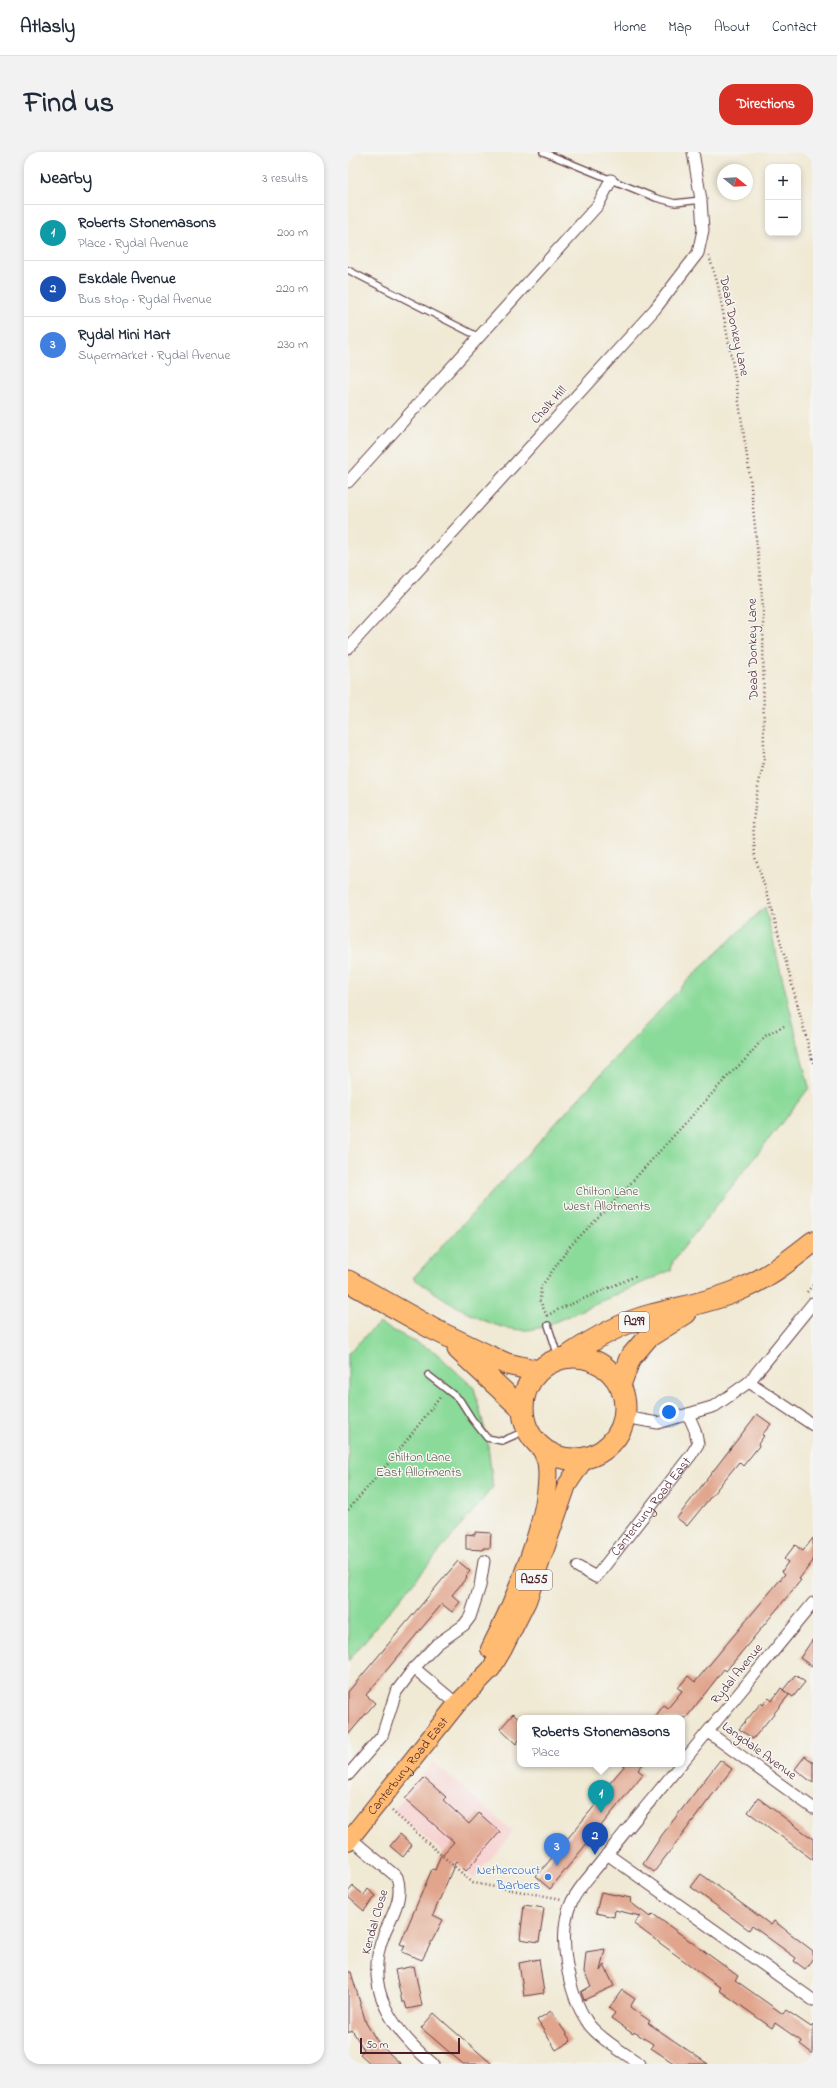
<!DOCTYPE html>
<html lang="en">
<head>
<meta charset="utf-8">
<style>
	body { margin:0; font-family:"Indie Flower",sans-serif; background:#f2f2f3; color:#1f2937 }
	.controls { position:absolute; right:12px; top:12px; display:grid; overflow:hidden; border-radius:8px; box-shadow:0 2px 6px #0003 }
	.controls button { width:36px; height:36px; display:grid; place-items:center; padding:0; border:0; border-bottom:1px solid #e0e1e3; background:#fff; color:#1f2937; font:20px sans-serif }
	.compass { position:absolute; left:369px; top:12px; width:36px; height:36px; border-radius:50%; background:#fff; box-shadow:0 2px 6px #0003; rotate:108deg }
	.scale { position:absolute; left:12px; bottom:10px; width:100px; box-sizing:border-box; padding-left:4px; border:2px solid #4a1f2b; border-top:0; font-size:11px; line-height:14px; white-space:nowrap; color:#4a1f2b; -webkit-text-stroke:3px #f6f6f2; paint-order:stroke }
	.you { position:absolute; left:321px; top:1260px; width:14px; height:14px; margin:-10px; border:3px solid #fff; border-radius:50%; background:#1a73e8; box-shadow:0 0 0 6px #1a73e833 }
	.badge { display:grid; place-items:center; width:26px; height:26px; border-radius:50%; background:#d93025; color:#fff; font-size:13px; font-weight:700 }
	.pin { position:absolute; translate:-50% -33px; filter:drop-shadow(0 1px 2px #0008) }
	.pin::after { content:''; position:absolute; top:21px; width:14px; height:12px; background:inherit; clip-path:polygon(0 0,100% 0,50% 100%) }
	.popup { position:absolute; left:169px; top:1563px; width:168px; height:52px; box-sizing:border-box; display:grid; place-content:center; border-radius:8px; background:#fff; filter:drop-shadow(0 1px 3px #0005); font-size:13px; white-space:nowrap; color:#747a83 }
	.popup b { font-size:15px; color:#1f2937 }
	.popup::after { content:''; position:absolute; left:50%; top:100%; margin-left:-8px; border:8px solid transparent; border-top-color:#fff }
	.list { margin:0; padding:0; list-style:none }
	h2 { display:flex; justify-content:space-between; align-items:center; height:52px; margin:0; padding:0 16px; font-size:17px }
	h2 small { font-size:13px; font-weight:400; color:#747a83 }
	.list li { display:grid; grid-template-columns:26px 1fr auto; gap:12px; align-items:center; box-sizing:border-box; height:56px; padding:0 16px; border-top:1px solid #e0e1e3 }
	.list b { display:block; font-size:15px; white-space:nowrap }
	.list p { margin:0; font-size:13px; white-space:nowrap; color:#747a83 }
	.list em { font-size:13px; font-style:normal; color:#747a83 }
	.map { position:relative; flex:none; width:465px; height:1912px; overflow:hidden; border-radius:16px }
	header { display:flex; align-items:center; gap:24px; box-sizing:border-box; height:56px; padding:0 20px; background:#fff; border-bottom:1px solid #e0e1e3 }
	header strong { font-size:19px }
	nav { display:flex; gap:22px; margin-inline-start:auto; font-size:14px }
	.intro { display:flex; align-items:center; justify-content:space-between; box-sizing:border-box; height:96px; padding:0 24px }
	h1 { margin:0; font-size:28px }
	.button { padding:10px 18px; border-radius:16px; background:#d93025; color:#fff; font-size:14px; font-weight:700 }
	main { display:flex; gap:24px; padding:0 24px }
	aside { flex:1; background:#fff; border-radius:16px; box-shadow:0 2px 6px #0003 }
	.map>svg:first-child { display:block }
</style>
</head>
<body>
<header>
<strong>Atlasly</strong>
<nav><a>Home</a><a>Map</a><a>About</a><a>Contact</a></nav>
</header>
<div class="intro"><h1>Find us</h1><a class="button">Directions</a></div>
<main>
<aside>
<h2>Nearby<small>3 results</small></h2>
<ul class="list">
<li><span class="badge" style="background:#0f9aa8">1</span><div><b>Roberts Stonemasons</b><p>Place · Rydal Avenue</p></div><em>200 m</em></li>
<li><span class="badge" style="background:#1a4fb4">2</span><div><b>Eskdale Avenue</b><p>Bus stop · Rydal Avenue</p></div><em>220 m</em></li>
<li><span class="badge" style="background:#3f7fe0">3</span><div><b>Rydal Mini Mart</b><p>Supermarket · Rydal Avenue</p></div><em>230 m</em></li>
</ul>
</aside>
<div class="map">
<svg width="465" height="1912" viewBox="0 0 465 1912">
	<rect width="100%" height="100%" fill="#f6f6f2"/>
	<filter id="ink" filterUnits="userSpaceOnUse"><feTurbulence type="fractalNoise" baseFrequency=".025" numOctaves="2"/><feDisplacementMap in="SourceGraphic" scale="8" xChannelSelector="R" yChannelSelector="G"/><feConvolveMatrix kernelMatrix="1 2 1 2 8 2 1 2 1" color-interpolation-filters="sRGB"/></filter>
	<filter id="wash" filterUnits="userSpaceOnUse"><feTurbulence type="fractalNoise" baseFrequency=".012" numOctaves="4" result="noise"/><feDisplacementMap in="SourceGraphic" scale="16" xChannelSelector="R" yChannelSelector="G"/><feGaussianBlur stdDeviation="0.9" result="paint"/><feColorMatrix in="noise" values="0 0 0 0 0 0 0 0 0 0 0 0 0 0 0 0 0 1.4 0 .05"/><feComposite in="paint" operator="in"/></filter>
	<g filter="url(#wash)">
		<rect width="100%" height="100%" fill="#f0e9d4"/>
		<path fill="#f7d0cf" d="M85,1610L165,1680L126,1727L46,1658Z"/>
		<path fill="#8ada99" stroke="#6a7c62" d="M417,755L461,936L325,1109L323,1118L200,1173C193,1175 186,1178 179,1178C139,1179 97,1147 65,1126L339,829Z
			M31,1171L87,1200L126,1236L139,1286L145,1335L0,1509V1201Z"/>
		<g id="blocks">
			<path fill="#e1a58d" d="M409,1262L423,1272L414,1283L416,1284L410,1292L411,1294L395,1314L391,1310L339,1374L329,1366Z
				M127,1380L143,1381L142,1396H135V1398L118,1397V1382L127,1383Z
				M465,1386V1409L451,1427L453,1428L378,1519L376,1517L338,1566H306L316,1553L320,1556L334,1539L330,1536L340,1524L347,1530L437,1422L434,1419L440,1410L436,1407L447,1393L455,1399Z
				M110,1409L122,1419L118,1424L119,1425L104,1443L112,1450L104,1460L94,1452L78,1471L18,1543L27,1551L0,1583V1540Z
				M465,1487V1515L452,1506Z
				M447,1523L457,1530L445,1545L435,1538Z
				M433,1536L441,1543L405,1587L391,1577L413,1551L415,1553L421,1546L424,1549Z
				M165,1562L172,1568V1587L168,1592L152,1577Z
				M457,1604L465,1610V1631L447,1617Z
				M372,1608L384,1617L306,1720L295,1712L314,1683Z
				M278,1612H295L290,1618L295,1622L202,1737L188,1725L263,1634L261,1632Z
				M76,1626L98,1645L95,1648L121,1672L131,1661L152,1680L118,1719L108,1709L85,1763L95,1768L74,1808L54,1800L57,1794L52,1792L84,1717L87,1718L92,1705L106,1690L57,1647Z
				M410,1646L465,1687V1708L400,1660Z
				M52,1682L64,1693L55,1705L42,1694Z
				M353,1722L423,1773L426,1769L465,1799V1806L457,1817L446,1809L448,1806L404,1774L401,1778L343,1735Z
				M5,1734L16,1743L20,1737L28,1744L16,1759L0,1745V1740Z
				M253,1740L283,1746L282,1750L302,1765L305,1762L390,1824L387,1828L435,1862L438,1858L463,1875L465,1873V1902L452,1892L453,1889L427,1871L424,1876L371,1838L373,1836L286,1772L292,1764L267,1758L266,1765L248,1761Z
				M176,1753L196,1756L191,1790L172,1787Z
				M257,1797L252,1819L256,1813L266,1834L236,1848L233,1840L243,1834L236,1820L238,1800Z
				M191,1807L196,1841L176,1844L171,1811Z
				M66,1814L74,1854L59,1857L57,1850H54L47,1818Z
				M0,1820H3L18,1871L31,1892L53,1912H23L12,1902L16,1898L4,1878L0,1881Z
				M274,1838L287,1847L282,1855L302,1869L300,1871L360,1912H327L303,1896L305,1892L286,1880L285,1882L263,1866L267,1861L261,1856Z
				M203,1859L223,1889L208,1898L189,1868Z
				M86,1861L98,1872L144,1912H115L85,1886L73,1876Z"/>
		</g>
	</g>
	<g filter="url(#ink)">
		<use href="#blocks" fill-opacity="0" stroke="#633d44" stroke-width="1"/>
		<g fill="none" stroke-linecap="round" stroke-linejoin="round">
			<g stroke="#633d44" stroke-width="8">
				<path id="lane" d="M195,0L308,46L327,51L353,48
					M0,118L131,185
					M200,1173L211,1207
					M80,1223L112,1248L124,1267L139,1286L154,1289L179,1278"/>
			</g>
			<g stroke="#633d44" stroke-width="13">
				<g id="street">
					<path d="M0,330L250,53L263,28"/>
					<path d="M0,496L307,157L350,101L355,78L353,48L345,0"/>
					<path d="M401,1230L465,1273"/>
					<path d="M276,1265L310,1271L367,1254L401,1230L465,1151"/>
					<path id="s1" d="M230,1415L248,1425L343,1303L350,1292L347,1278L340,1262"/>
					<path d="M66,1516L109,1552"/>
					<path d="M360,1580L465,1656"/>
					<path d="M334,1611L465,1451"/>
					<path d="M0,1623L34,1584L48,1540L66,1516L89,1492L116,1473L122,1465L132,1434L136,1409"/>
					<path d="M2,1686L49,1725C56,1746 44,1763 36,1782C14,1836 45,1879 85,1912"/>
					<path d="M259,1702L465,1848"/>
					<path d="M292,1912C278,1902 249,1885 240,1871C220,1842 208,1781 224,1749C231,1735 243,1723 253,1710C279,1677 306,1645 333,1612"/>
				</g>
			</g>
			<g stroke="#633d44" stroke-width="20">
				<g id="primary">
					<path d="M142,1497C164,1454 204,1362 199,1314C199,1308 195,1302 193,1296"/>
					<path id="s2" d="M0,1689L109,1552L143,1517L155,1497L179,1449L219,1333L237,1306"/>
				</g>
			</g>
			<g stroke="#633d44" stroke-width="23">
				<path id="highway" d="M0,1129L85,1177L141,1204L159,1212L190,1219
					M110,1197L174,1257
					M175 1256a51 51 0 1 1 102 0a51 51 0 1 1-102 0Z
					M219,1205C245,1187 273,1171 303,1163C333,1155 363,1150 391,1138C418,1127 442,1108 465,1090
					M272,1233L282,1206L300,1185L338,1161"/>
			</g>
			<path stroke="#633d44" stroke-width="2.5" stroke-dasharray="1 3" stroke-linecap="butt" d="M361,104L370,133L388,230L402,325L415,455L416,610L410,635L405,669L407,705L423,754L465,911
				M459,1140L465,1133
				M199,1164L192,1149L193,1135L222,1094L261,1055L381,923L398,907L417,884L436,874
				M199,1164L207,1159L288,1124
				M0,1358L44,1307L93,1244
				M44,1659L125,1731L214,1747"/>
			<use href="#lane" stroke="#fff" stroke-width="5.5"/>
			<use href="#street" stroke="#fff" stroke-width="11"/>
			<use href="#primary" stroke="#ffbb71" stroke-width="18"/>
			<use href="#highway" stroke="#ffbb71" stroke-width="21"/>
		</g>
	</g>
	<circle fill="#3f7fe0" stroke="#f6f6f2" stroke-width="1.5" cx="200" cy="1725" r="4"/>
	<g text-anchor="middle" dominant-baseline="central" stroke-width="3" stroke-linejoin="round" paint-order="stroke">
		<g fill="#f6f6f2" stroke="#7e6067" stroke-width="1">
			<rect x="271" y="1160" width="30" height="20" rx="3"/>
			<rect x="168" y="1418" width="36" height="20" rx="3"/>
		</g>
		<g font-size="12" font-weight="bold" fill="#4a1f2b">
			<text x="286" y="1170">A299</text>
			<text x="186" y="1428">A255</text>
		</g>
		<g font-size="13" fill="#4a1f2b" stroke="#f6f6f2">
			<text transform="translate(386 174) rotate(78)">Dead Donkey Lane</text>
			<text transform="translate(201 253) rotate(-48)">Chalk Hill</text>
			<text transform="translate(405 497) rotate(-91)">Dead Donkey Lane</text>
			<text stroke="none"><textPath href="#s1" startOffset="110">Canterbury Road East</textPath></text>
			<text transform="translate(389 1522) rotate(-51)">Rydal Avenue</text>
			<text transform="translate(411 1599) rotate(36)">Langdale Avenue</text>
			<text stroke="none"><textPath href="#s2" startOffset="96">Canterbury Road East</textPath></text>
			<text transform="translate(27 1770) rotate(-74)">Kendal Close</text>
		</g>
		<g font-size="13" fill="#5d574c" stroke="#f6f6f2">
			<text x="259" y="1039">Chilton Lane<tspan x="259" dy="15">West Allotments</tspan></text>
			<text x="71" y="1305">Chilton Lane<tspan x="71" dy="15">East Allotments</tspan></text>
		</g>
		<g font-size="13" fill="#366cbe" stroke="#f6f6f2" text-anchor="end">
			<text x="192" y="1718">Nethercourt<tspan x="192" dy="15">Barbers</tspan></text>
		</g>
	</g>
</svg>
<div class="controls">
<button>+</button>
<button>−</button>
</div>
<svg class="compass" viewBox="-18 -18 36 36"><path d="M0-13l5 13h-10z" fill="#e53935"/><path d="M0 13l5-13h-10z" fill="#747a83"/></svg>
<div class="scale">50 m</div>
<div class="you"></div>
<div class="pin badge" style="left:253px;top:1661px;background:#0f9aa8">1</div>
<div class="popup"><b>Roberts Stonemasons</b>Place</div>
<div class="pin badge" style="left:247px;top:1703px;background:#1a4fb4">2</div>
<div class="pin badge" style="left:209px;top:1714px;background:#3f7fe0">3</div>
</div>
</main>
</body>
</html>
